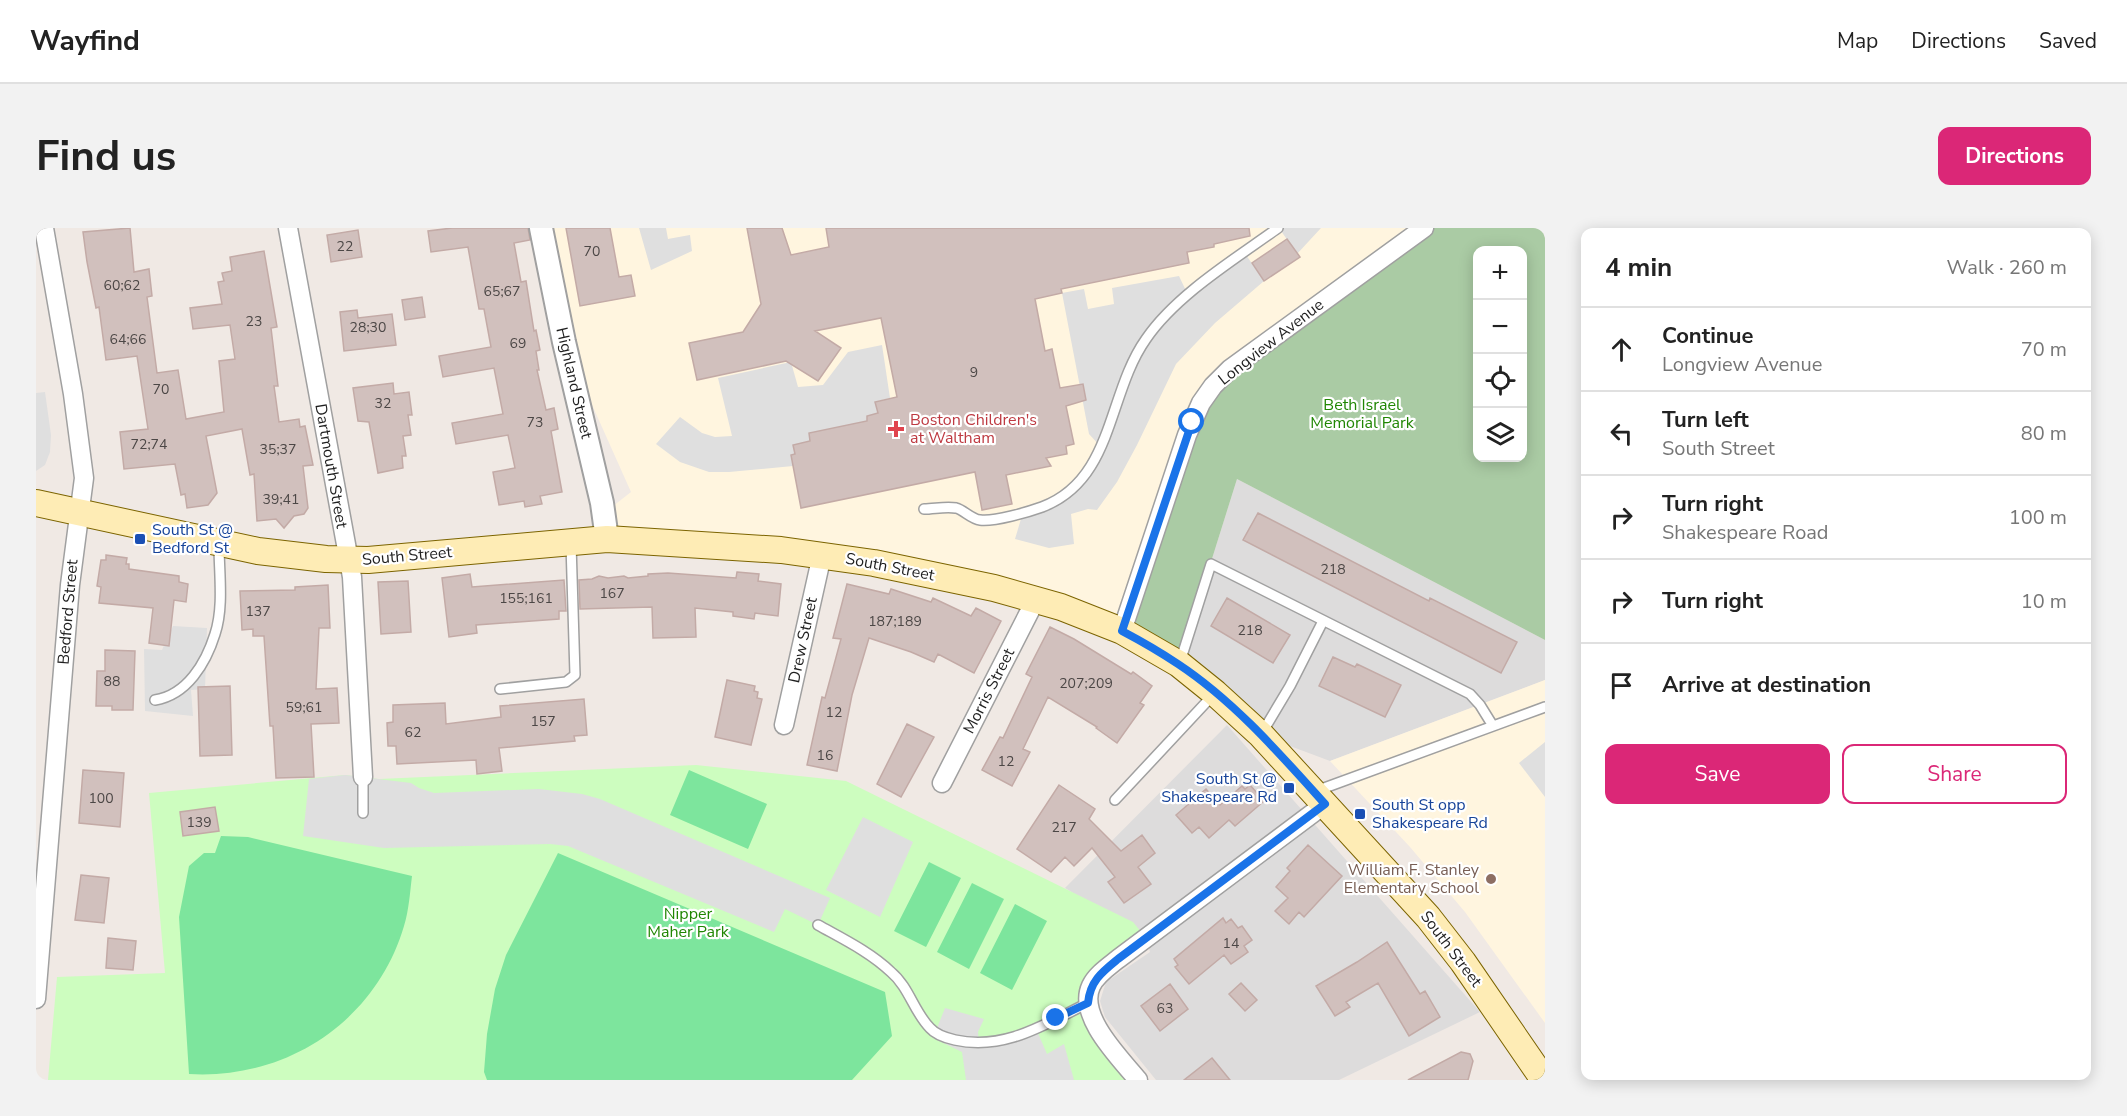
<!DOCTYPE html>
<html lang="en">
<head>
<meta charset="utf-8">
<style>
	body { margin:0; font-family:"Nunito Sans",sans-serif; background:#f2f2f2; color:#222 }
	.controls { position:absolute; right:18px; top:18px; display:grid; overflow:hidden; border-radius:12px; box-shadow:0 3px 15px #0003 }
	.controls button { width:54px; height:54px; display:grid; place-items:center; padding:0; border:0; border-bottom:2px solid #e0e0e0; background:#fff; color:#222; font:30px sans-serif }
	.stop { position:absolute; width:18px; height:18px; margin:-14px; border:4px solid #1a73e8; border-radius:50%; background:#fff }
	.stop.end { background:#1a73e8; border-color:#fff; box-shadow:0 2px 6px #0008 }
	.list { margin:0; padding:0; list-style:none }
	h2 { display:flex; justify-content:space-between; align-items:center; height:78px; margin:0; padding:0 24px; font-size:26px }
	h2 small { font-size:20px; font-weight:400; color:#767676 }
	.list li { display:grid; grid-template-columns:39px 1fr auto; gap:18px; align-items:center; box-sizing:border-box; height:84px; padding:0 24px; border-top:2px solid #e0e0e0 }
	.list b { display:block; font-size:22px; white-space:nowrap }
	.list p { margin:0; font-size:20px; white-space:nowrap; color:#767676 }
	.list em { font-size:20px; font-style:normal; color:#767676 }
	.actions { display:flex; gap:12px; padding:18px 24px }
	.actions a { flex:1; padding:14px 0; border:2px solid #db2777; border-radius:12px; text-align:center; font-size:21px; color:#db2777 }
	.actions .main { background:#db2777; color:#fff }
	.icon { flex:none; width:33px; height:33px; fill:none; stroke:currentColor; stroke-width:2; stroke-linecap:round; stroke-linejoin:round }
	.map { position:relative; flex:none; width:1509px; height:852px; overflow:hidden; border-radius:12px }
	header { display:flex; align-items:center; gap:36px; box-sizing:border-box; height:84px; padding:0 30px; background:#fff; border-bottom:2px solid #e0e0e0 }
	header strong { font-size:28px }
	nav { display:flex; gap:33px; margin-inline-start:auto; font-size:21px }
	.intro { display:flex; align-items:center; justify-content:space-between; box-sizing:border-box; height:144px; padding:0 36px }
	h1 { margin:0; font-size:42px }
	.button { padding:15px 27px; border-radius:12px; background:#db2777; color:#fff; font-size:21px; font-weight:700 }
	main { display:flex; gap:36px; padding:0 36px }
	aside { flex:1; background:#fff; border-radius:12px; box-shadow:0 3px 15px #0003 }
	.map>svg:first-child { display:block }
</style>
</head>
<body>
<header>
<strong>Wayfind</strong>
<nav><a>Map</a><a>Directions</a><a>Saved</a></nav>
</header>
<div class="intro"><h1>Find us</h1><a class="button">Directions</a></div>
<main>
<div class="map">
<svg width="1509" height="852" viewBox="0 0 1509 852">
	<rect width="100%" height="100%" fill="#f0e9e4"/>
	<path fill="#dddcdc" d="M1201,251L1509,412V452L1294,533L1225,507L1143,436Z
		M1191,497L1444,784L1303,852H1120L1069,789L1064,773L1070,754L1114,724L1110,710L1029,660Z"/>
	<path fill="#fff5df" d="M505,0H1388L1086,403L958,360L571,311L567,286L595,264L528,114Z
		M1509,452V795L1429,684L1374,619L1294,533Z"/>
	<path fill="#aacba4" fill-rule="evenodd" d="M1388,0H1509V412L1201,251L1143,436L1086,403L1165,175ZM1442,22H1486V230H1442Z"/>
	<path fill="#cdfdbf" d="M660,537L810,553L1097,694L1110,710L1052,767L1097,852H12L21,749L129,745L113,565L309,547L343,551Z"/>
	<path fill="#7de59d" d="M653,542L731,576L712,621L634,587Z
		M185,608L212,609L376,648C374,664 373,682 368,698C340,793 251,852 153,846L143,689L153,638L168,625H179Z
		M522,625L849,764L856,808L816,852H451L448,844L451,806L459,761L470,727Z
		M893,634L925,650L890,719L858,703Z
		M936,655L968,671L933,741L901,724Z
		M979,676L1011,693L976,762L944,745Z"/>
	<path fill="#dfdfdf" d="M603,0H630L632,11L654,7L656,23L615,42Z
		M1243,0H1285L1261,26Z
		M1208,24L1228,53L1179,95L1140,136L1101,217L1081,254L1061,282L1052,281L1035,286L1038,316L1013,320L979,311L987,284L1035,262L1065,219L1053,206L1026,65L1048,61L1052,81L1078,76L1076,60L1143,48L1152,67Z
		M846,117L854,170L839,174L842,185L831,188L832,196L807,198L773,205L774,213L757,217L759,226L755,228L757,238L693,244H673L644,234L620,216L644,189L666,205L679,209L696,208L682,150L755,134L762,159L787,157L812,124Z
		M9,164L15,207L14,224L9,237L0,243V165Z
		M137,398L171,400L169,461L155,462L157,488L109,483L108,421L126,422Z
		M1509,514V569L1483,535Z
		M309,547L375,555L383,560L398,565L503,561L546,566L564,571L794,670L782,697L749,681L738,704L532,618L514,616L348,620L267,608L273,551Z
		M827,589L877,614L844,689L790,662Z
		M909,780L948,791L942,804L943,814L982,804L998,796L1011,826L1028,816L1038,852H930L926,824L897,810Z"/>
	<path fill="#d1c0bd" stroke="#c3aaa6" stroke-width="1.5" d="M94,0L98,44L113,41L116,68L111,69L121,145L142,142L150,191L188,184L183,133L199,131L194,97L157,101L154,80L186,76L182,54L188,53L186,45L196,43L194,29L228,23L241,99L235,100L242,158H238L243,194L263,191L264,199L269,198L277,237L267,238L272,280L268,286L258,288L248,300L240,291L221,293L218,246L214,247L206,201L170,208L181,265L172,277L151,280L149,266L145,267L139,236L88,241L84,204L112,201L101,128L70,132L63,79L60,80L51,34L47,4Z
		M416,0H492L494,12L478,15L485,54L490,53L498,103L500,102L504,122L500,123L503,142H501L510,182L518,180L522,201L515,203L526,264L504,268L506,276L489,279L488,273L463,277L457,244L479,240L472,207L420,216L416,195L467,186L458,140L407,149L403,128L455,119L448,81H443L432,19L395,24L392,3Z
		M530,0H574L583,49L595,47L599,68L544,78Z
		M711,0H746L755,27L793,19L790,0H1213L1214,8L1178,16V19L1151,24L1153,35L1025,61L1026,65L999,71L1009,123L1016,121L1024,160L1047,156L1050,172L1030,178L1038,216L1030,218L1031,226L1010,230L1015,238L970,247L976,276L946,282L939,244L765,280L755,227L759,226L757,217L774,213L773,205L831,193V188L842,185L839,174L861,169L845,90L779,103L805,120L782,153L750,133L661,152L653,115L707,104L725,76Z
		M322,2L326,29L295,34L291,7Z
		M1251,11L1264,29L1228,53L1216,35Z
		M386,69L389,89L369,92L366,72Z
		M321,82L322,90L356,86L360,117L308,123L304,84Z
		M357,155L358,166L373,164L376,187H372L375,207L367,208L370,228H366L367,240L342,245L333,194L322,193L317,160Z
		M1222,285L1393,373L1394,370L1481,414L1465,445L1207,312Z
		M70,327L91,330L90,336H93V341L143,348V354L152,356L150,374L138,372L133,418L113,415L117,380L63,375L65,359L61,358L65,332H70Z
		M701,344L723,346L722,353L745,356L742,388L719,385L718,391L697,388V384L659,380L660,409L617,410L616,379L544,381L543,352L556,351L563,348L572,350L588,348L592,350L612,348V346L632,345L700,350Z
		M434,346L436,359L528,352L530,383H523V391L440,397L441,405L413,409L406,350Z
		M372,353L375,404L345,406L342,354Z
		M811,356L853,366L855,361L895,374L897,370L935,388L940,380L965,393L938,445L902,426L898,434L875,424L833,410L816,467L801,543L771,537L786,469L789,470L805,411L797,410Z
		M292,357L294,400H283L280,461L301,460L303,495L275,496L278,549L240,550L237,498H234L228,408H217V401L206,402L204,363L259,362V359Z
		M1191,370L1254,407L1237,435L1175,398Z
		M1014,399L1038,411L1095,446L1097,444L1116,458L1104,475L1108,477L1081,515L1060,500L1061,499L1012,469L987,521L994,524L976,558L946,542L964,509L967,510L996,449L990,446Z
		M69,422L99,423L97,482H76V478H60L61,443H69Z
		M1297,429L1319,439L1321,436L1365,457L1349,489L1283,458Z
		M691,452L719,458L718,463L722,464L721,470L726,471L715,517L679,509Z
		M194,458L196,527L164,528L162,459Z
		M548,471L551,507L538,508L539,513L463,520L466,543L441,546L440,532L361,536L360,518H352L351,495L357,494V477L409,475L410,496L465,489L464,478Z
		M871,496L898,509L865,569L841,556Z
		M47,542L88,545L84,599L43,595Z
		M1023,557L1059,581L1053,591L1085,623L1106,607L1119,625L1102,639L1115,656L1088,675L1072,654L1079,649L1056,620L1038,638L1029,629L1015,644L981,621Z
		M1214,557L1228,573L1199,598L1193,592L1173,610L1163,599L1156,605L1140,587L1170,561L1184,577L1206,558L1209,561Z
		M179,579L183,603L147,608L144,584Z
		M1272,617L1306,648L1268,689L1263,684L1253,696L1239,683L1252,670L1240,659L1254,643L1251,640Z
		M45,647L73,650L68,695L39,692Z
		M1187,690L1190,695L1195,691L1202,700L1206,698L1216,712L1208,718L1212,724L1195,736L1188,727L1153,756L1139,739L1142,737L1138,731Z
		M72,710L100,713L97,742L70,740Z
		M1351,714L1384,766L1389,763L1404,789L1373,808L1342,755L1310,774L1314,779L1299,788L1280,758L1321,734Z
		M1205,755L1221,772L1209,783L1193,766Z
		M1134,756L1152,781L1124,803L1105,778Z
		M1425,824L1434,826L1437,833L1432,852H1372Z
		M1176,830L1194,852H1148Z"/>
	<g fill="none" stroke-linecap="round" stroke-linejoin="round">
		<g stroke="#a0a0a0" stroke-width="12">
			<path id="service" d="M888,281C898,281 910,278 920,280C928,282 935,291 944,292C958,294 992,284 1006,279C1078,252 1071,166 1110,111C1140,67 1199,31 1242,0
				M1144,434L1175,336L1434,466L1444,477L1457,498
				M464,461L530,454L539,447L535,316
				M119,472C151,467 170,435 179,406C188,379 183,345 183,317
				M1226,505L1254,458L1287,393
				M327,549V585
				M1280,563L1509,479
				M1079,572L1177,467
				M782,697C807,711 834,724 855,744C873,759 878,784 894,800C900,807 910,810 919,812C969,823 1009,796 1052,775"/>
		</g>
		<g stroke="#a0a0a0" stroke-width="21">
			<path id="minor" d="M252,0L316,349L327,549
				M1086,403L1151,207L1165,175L1177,158L1194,141L1388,0
				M748,497L786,327
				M906,555L1000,371
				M0,771L34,357L48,250L37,166L8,0
				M1102,852C1084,830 1041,788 1055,758C1060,747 1072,739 1082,731L1289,576"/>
		</g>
		<g stroke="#a0a0a0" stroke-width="26">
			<path id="tertiary" d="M505,0L528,114L566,275L571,311"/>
		</g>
		<g stroke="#7c6400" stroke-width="28">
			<path id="secondary" d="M0,275L222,323L290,331L332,332L571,311L745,322L838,335L958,360L1025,379L1086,403L1143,436L1179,465L1225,507L1392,689L1427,734L1508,852"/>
		</g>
		<use href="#service" stroke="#fff" stroke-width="9"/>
		<use href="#minor" stroke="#fff" stroke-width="18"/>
		<use href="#tertiary" stroke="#fff" stroke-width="22"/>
		<use href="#secondary" stroke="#feecb5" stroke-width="26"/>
	</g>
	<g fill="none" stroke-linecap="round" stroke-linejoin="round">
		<path stroke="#1a73e8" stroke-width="8" d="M1020,790L1052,775C1054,753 1066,744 1082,731L1289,576C1244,526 1198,473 1142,436C1124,424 1105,413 1086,403L1156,194"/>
	</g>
	<path fill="#e0444e" stroke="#fff" stroke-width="2" d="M857 192h6v6h6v6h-6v6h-6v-6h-6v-6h6z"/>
	<g fill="#1a4fb4" stroke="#fff" stroke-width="2">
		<rect x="98" y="305" width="12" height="12" rx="3"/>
		<rect x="1247" y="554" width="12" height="12" rx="3"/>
		<rect x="1318" y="580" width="12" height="12" rx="3"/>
	</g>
	<circle fill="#8d6e63" stroke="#fff" stroke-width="2" cx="1455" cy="651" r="6"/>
	<g text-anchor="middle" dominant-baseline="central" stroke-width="4.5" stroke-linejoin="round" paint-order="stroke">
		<g font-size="14" fill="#4c4746">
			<text x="309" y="18">22</text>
			<text x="556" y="23">70</text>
			<text x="86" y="57">60;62</text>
			<text x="466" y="63">65;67</text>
			<text x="218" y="93">23</text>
			<text x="332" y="99">28;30</text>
			<text x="92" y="111">64;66</text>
			<text x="482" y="115">69</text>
			<text x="938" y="144">9</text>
			<text x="125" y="161">70</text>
			<text x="347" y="175">32</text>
			<text x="499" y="194">73</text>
			<text x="113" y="216">72;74</text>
			<text x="242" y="221">35;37</text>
			<text x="245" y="271">39;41</text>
			<text x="1297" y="341">218</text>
			<text x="576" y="365">167</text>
			<text x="490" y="370">155;161</text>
			<text x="222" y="383">137</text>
			<text x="859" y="393">187;189</text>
			<text x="1214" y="402">218</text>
			<text x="76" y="453">88</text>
			<text x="1050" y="455">207;209</text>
			<text x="268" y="479">59;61</text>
			<text x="798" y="484">12</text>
			<text x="507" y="493">157</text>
			<text x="377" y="504">62</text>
			<text x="789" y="527">16</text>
			<text x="970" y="533">12</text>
			<text x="65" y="570">100</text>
			<text x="163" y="594">139</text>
			<text x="1028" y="599">217</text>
			<text x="1195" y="715">14</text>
			<text x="1129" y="780">63</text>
		</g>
		<g font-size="16" fill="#1f1f1f" stroke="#fff">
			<text transform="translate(1235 114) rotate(-38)">Longview Avenue</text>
			<text transform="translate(538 155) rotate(77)">Highland Street</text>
			<text transform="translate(295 238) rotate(80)">Dartmouth Street</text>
			<text transform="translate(371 328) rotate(-5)">South Street</text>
			<text transform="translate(854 339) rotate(11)">South Street</text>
			<text transform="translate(32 384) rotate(-85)">Bedford Street</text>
			<text transform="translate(767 412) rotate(-78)">Drew Street</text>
			<text transform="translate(953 463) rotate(-63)">Morris Street</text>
			<text transform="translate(1415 721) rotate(53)">South Street</text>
		</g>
		<g font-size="16" fill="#208603" stroke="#fff">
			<text x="1326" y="177">Beth Israel<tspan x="1326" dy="18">Memorial Park</tspan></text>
			<text x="652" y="686">Nipper<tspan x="652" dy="18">Maher Park</tspan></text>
		</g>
		<g font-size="16" fill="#be3a42" stroke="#fff" text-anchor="start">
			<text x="874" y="192">Boston Children's<tspan x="874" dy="18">at Waltham</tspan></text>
		</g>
		<g font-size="16" fill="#164399" stroke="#fff" text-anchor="start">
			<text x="116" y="302">South St @<tspan x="116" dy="18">Bedford St</tspan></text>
			<text x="1241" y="551" text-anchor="end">South St @<tspan x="1241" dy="18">Shakespeare Rd</tspan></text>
			<text x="1336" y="577">South St opp<tspan x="1336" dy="18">Shakespeare Rd</tspan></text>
		</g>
		<g font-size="16" fill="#785e54" stroke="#fff" text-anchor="end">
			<text x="1443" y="642">William F. Stanley<tspan x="1443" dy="18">Elementary School</tspan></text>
		</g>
	</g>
</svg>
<div class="controls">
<button>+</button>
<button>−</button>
<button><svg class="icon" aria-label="locate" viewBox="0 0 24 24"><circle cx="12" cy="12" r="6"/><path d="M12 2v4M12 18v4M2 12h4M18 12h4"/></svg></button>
<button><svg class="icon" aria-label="layers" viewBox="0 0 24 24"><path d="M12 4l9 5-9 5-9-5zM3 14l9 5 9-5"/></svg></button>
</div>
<div class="stop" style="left:1156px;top:194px"></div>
<div class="stop end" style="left:1020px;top:790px"></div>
</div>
<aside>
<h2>4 min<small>Walk · 260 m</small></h2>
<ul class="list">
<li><svg class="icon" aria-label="ahead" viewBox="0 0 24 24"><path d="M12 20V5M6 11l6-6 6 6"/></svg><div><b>Continue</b><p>Longview Avenue</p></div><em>70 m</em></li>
<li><svg class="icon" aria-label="left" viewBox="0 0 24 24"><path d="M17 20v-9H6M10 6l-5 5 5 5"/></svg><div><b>Turn left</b><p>South Street</p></div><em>80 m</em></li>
<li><svg class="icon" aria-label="right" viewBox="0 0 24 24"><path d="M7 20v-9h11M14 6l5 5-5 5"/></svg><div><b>Turn right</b><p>Shakespeare Road</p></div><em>100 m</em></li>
<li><svg class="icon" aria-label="right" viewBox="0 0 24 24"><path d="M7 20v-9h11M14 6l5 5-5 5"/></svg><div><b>Turn right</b></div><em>10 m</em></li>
<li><svg class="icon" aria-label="arrive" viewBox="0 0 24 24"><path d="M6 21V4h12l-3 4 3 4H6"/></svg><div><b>Arrive at destination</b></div></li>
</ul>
<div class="actions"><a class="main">Save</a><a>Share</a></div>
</aside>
</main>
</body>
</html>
